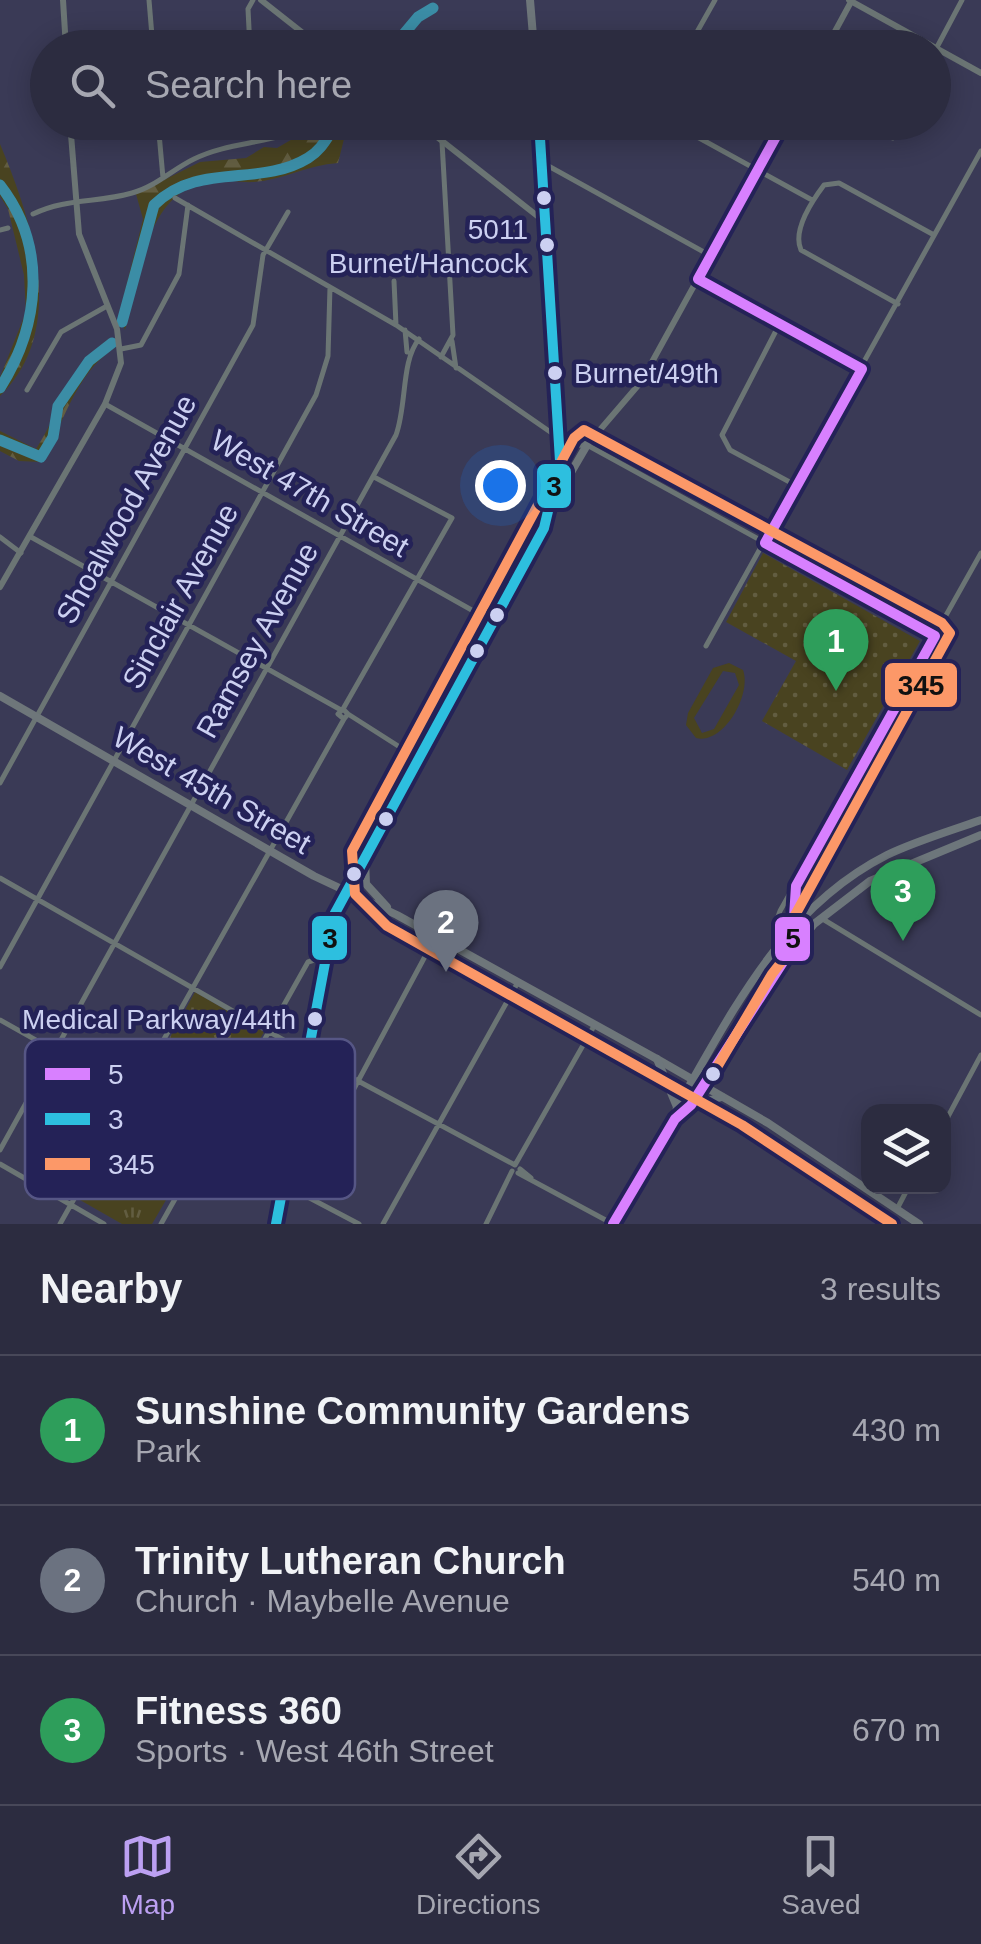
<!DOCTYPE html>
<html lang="en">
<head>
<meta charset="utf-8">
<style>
	body { margin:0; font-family:Helvetica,sans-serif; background:#38384b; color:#f1f3f6 }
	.controls { position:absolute; right:30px; bottom:30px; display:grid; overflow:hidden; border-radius:20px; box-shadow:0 5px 25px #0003 }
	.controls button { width:90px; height:90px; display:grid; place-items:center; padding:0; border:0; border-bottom:2px solid #484859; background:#2c2c40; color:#f1f3f6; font:50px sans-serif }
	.you { position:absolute; left:500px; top:485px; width:35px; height:35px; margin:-25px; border:8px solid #fff; border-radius:50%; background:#1a73e8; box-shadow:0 0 0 15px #1a73e833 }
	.badge { display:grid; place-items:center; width:65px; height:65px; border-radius:50%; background:#bca0f2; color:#fff; font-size:32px; font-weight:700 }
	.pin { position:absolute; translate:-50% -82px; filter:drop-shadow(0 2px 5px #0008) }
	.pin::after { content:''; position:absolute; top:52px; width:35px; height:30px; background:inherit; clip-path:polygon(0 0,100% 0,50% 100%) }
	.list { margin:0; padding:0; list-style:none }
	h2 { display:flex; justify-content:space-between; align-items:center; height:130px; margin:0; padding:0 40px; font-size:42px }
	h2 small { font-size:32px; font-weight:400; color:#a6a7b1 }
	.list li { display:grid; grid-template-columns:65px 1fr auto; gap:30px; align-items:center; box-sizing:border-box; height:150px; padding:0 40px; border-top:2px solid #484859 }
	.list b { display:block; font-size:38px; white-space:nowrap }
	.list p { margin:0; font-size:32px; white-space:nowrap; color:#a6a7b1 }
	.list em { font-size:32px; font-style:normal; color:#a6a7b1 }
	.icon { flex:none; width:55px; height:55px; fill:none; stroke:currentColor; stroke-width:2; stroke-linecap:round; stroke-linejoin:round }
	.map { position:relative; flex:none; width:981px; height:1224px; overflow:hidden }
	.search { position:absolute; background:#2c2c40; box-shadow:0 5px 25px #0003; left:30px; right:30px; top:30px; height:110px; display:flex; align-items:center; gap:25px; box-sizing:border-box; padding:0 35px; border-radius:55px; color:#a6a7b1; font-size:38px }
	.sheet { height:580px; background:#2c2c40 }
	nav { display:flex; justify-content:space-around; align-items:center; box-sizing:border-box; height:140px; border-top:2px solid #484859; background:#2c2c40; font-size:28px; color:#a6a7b1 }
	nav a { display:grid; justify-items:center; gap:5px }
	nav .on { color:#bca0f2 }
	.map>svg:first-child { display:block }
</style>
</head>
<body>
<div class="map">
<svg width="981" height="1224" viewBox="0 0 981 1224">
	<defs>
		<pattern id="forest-firs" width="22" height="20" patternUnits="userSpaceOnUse" patternTransform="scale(2.5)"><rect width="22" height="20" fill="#494320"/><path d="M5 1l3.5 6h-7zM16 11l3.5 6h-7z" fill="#625d41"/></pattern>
		<pattern id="park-tufts" width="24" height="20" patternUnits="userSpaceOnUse" patternTransform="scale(2.5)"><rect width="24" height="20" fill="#494320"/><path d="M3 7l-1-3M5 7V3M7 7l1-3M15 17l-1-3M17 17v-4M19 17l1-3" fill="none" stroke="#625d41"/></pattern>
		<pattern id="garden-dots" width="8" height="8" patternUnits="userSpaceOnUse" patternTransform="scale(2.5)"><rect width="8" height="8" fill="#494320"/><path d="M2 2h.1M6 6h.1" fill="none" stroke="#625d41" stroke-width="1.8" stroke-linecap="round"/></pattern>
	</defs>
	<rect width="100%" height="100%" fill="#3a3a56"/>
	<path fill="#494320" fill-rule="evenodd" d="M729,663L743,670C752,694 724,745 696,738L686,725L688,713L713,668ZM723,671L735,673L739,685L714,729L702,733L694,718Z"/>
	<path fill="url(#forest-firs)" d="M320,123H348L338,163C308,165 282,180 254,182C238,183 222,178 207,181C144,195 139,278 125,330L119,315L143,219L136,194L200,162L246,158L264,147L277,148Z
		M0,144C32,221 69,329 0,396V377L26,312L24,275L8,209L0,196Z
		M110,338L114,348C75,375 64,422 42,462L19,461L0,451V431L36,449C64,406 64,371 110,338Z"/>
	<path fill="url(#park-tufts)" d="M195,992L264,1032L152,1224H122L80,1200Z"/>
	<path fill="url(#garden-dots)" d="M763,553L920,641L847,770L762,721L796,661L726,622Z"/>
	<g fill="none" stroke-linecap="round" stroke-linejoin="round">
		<path stroke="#3b8da6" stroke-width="11" d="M392,48L418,17L433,8
			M0,185C48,247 40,325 0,388
			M122,322L154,205C199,161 259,188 308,158C323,149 328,135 338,122
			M0,440L41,457L53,437L58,406L89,361L112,343"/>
		<path stroke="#6b7574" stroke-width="5" d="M149,0L153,48
			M250,48L248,9L253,0
			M688,48L715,0
			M936,49L962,0
			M158,122L163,178
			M253,122L254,142
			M670,122L812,200
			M887,122L893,138
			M543,163L711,256
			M175,198L396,325L559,438
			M33,214C66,198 98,203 132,193C155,187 173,169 194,159C232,140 277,145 313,122
			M0,230L8,228
			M698,279L862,369
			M394,281L396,325
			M898,304L801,250C792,230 812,201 824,185L839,183L934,235
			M780,323L722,435L730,450L797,486
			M405,330L407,352
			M452,341L456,368
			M121,349L141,345L179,274L188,205
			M441,357L453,335L442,142
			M27,390L61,332L107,306
			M105,404L493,622
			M587,445L935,636
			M0,537L21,553
			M31,537L341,710
			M706,646L981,151
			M343,709L452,518L374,477
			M343,709L348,714L344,719L338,714Z
			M348,714L417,758
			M0,783L253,325L263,255L288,212
			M0,878L317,1059L515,1165
			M793,894L788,913L793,925
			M821,918L981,1015
			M781,939L776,922L780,911L981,553
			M0,967L316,395L328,356L330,287
			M0,1020L132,1094
			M944,1124L981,1055
			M0,1150L396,435C407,405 401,361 419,339
			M0,1164L104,1224
			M515,1165L594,1026
			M520,1169L531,1178
			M518,1173L613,1224
			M283,1184L359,1224
			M299,1191L436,936
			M897,1209L909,1186
			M60,1224L344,719
			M161,1224L308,962L324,957
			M383,1224L518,982
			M486,1224L512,1171"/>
		<path stroke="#6b7574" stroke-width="6" d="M63,0L66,48
			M261,0L322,48
			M849,0L981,73
			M826,48L852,0
			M418,122L545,222
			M559,438L565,444L586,445
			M559,438L565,435L586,444
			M587,445L641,382L784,122
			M0,587L105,404L121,363L117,329L79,234L70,122
			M276,1224L328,935L345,891"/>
		<path stroke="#6e767a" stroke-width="8" d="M530,0L534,48
			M559,493L587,445
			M0,696L314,876L397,915L657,1059L768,1123L919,1224
			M365,859L366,884L387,907
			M345,891L544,528L554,501L560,461L539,122"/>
		<path stroke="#6d767b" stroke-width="8" d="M657,1059L677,1107
			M691,1105L722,1097
			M675,1119L677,1107C733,1011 782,908 887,855C916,841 950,831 981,820
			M613,1224L761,990L814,924L870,881L981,835"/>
		<g stroke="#242257" stroke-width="18">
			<path id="bus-1" d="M698,279L862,369
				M698,279L784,122
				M765,543L862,369
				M765,543L935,636
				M613,1224L675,1119L691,1105L792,948L796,886L935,636"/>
		</g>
		<g stroke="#242257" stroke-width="18">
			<path id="bus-2" d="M276,1224L334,915L544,528L560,461L539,122"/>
		</g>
		<g stroke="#242257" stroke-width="18">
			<path id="bus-3" d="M713,1074L772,974L794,946V917L950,633L942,623L584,430L574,438L352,851L355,894L387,926L742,1125L892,1224"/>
		</g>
		<use href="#bus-1" stroke="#d880ff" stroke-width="10"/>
		<use href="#bus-2" stroke="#2dbfdf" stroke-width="10"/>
		<use href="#bus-3" stroke="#fc9868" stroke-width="10"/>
	</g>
	<g fill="#ccd0f1" stroke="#242257" stroke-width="4">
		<circle cx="544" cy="198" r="9"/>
		<circle cx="547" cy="245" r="9"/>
		<circle cx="555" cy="373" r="9"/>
		<circle cx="497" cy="615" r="9"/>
		<circle cx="477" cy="651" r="9"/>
		<circle cx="386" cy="819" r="9"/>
		<circle cx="354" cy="874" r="9"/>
		<circle cx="315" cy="1019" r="9"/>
		<circle cx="713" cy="1074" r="9"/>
	</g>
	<g text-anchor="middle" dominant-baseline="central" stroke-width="9" stroke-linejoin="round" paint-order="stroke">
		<g font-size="28" fill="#ccd0f1" stroke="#242257" text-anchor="end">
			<text x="528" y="229">5011<tspan x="528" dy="34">Burnet/Hancock</tspan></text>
			<text x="574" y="373" text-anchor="start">Burnet/49th</text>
			<text x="296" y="1019">Medical Parkway/44th</text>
		</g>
		<g font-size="30" fill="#ccd0f1" stroke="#242257">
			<text transform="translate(310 493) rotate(30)">West 47th Street</text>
			<text transform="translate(126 509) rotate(-61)">Shoalwood Avenue</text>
			<text transform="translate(180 596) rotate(-61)">Sinclair Avenue</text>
			<text transform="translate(257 640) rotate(-61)">Ramsey Avenue</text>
			<text transform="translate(212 790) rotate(30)">West 45th Street</text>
		</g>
	</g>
	<rect x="25" y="1039" width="330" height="160" rx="15" fill="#242257" stroke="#565685" stroke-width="2.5"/>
	<rect x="45" y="1068" width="45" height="12" fill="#d880ff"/>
	<rect x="45" y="1113" width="45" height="12" fill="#2dbfdf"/>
	<rect x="45" y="1158" width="45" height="12" fill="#fc9868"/>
	<g font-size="28" fill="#ccd0f1">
		<text x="108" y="1084">5</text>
		<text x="108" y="1129">3</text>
		<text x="108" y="1174">345</text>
	</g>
	<g stroke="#242257" stroke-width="4">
		<rect x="535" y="462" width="38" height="48" rx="10" fill="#2dbfdf"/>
		<rect x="883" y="661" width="76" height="48" rx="10" fill="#fc9868"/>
		<rect x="310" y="914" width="39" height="48" rx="10" fill="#2dbfdf"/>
		<rect x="773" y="915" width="39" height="48" rx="10" fill="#d880ff"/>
	</g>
	<g font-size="28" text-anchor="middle" font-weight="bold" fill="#111">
		<text x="554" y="496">3</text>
		<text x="921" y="695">345</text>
		<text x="330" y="948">3</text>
		<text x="793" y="948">5</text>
	</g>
</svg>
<div class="controls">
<button><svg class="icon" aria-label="layers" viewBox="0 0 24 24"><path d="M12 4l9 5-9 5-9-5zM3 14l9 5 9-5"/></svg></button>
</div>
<div class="you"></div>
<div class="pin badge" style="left:836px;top:691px;background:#2e9e5b">1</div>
<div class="pin badge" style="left:446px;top:972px;background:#6b7280">2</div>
<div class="pin badge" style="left:903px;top:941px;background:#2e9e5b">3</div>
<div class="search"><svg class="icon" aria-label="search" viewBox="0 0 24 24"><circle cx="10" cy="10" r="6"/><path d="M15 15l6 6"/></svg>Search here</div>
</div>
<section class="sheet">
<h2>Nearby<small>3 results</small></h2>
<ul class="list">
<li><span class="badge" style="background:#2e9e5b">1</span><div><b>Sunshine Community Gardens</b><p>Park</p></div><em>430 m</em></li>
<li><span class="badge" style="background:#6b7280">2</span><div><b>Trinity Lutheran Church</b><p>Church · Maybelle Avenue</p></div><em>540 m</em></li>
<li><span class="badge" style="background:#2e9e5b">3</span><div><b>Fitness 360</b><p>Sports · West 46th Street</p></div><em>670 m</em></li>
</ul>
</section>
<nav>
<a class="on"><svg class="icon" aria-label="map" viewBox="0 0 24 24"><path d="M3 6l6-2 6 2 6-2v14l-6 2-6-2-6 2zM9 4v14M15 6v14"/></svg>Map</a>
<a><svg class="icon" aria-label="directions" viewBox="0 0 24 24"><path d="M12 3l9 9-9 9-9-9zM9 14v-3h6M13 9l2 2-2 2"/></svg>Directions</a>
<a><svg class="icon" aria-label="saved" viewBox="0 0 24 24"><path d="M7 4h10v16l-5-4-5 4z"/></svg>Saved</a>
</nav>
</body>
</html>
